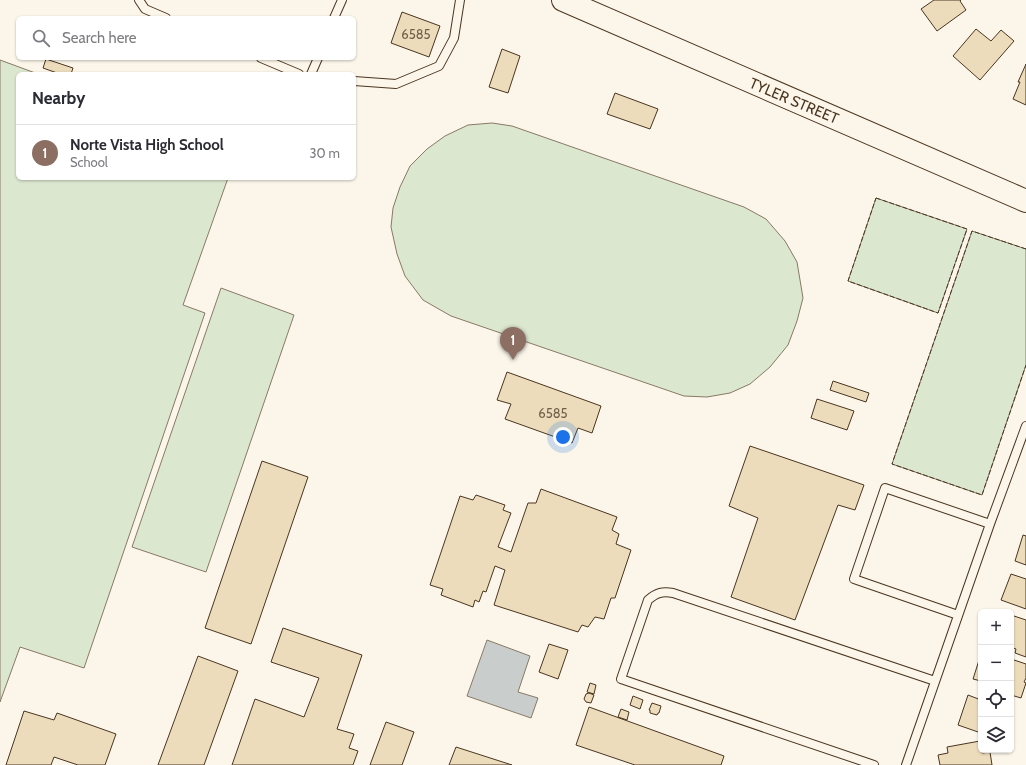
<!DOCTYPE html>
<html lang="en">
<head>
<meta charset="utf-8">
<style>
	body { margin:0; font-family:Cabin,sans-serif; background:#f2f2f3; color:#2b2b33 }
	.controls { position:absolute; right:12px; bottom:12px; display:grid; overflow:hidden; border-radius:6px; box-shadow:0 1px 3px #0004 }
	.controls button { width:36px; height:36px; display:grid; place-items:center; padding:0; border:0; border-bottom:1px solid #e1e1e2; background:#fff; color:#2b2b33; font:20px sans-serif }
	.you { position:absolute; left:563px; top:437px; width:14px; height:14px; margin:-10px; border:3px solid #fff; border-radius:50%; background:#1a73e8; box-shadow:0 0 0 6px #1a73e833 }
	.badge { display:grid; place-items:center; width:26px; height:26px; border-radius:50%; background:#d93025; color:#fff; font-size:13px; font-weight:700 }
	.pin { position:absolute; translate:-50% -33px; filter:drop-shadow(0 1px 2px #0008) }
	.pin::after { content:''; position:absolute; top:21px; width:14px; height:12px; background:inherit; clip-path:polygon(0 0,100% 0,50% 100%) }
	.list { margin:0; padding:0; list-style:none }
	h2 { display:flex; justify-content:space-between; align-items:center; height:52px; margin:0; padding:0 16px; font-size:17px }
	h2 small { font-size:13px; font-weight:400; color:#7c7c81 }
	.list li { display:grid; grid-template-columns:26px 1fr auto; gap:12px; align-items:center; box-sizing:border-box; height:56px; padding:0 16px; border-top:1px solid #e1e1e2 }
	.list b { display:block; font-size:15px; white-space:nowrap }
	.list p { margin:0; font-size:13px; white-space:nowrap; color:#7c7c81 }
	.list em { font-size:13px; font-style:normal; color:#7c7c81 }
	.icon { flex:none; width:22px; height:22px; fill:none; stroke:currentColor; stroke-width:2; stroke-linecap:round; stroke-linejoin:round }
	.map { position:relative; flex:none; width:1026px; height:765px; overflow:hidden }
	.search { position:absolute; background:#fff; box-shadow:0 1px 3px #0004; left:16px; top:16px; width:340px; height:44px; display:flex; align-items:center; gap:10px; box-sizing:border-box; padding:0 14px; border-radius:6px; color:#7c7c81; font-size:15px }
	.panel { position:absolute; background:#fff; box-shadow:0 1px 3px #0004; left:16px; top:72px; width:340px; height:108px; border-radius:6px }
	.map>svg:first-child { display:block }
</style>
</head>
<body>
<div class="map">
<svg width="1026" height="765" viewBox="0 0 1026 765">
	<rect width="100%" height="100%" fill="#fbf6e9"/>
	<path fill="#dce7d0" stroke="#887966" d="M0,60L38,74H18V178H228L183,305L205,313L84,668L20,647L0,702Z
		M492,123L512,126L744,207L766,219L785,241L797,262L803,298L797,321L788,345L770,367L750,384L730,393L707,397L684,396L451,316L423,300L405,276L397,254L391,227L393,208L400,187L410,166L427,149L445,136L468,125Z
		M876,198L967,229L938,313L848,281Z
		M972,231L1026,249V365L982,495L892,464Z
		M221,288L294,315L206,572L132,547Z"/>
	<path fill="#c9cecd" stroke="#887966" d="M487,640L530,656L518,692L538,698L531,718L467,696Z"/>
	<path fill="#ecdcbc" stroke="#4a3520" d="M934,0H961L960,1L966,10L937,31L921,9Z
		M402,12L440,26L429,57L391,43Z
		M976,29L991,41L1001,30L1014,41L980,80L953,56Z
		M502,49L520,56L508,93L489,87Z
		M46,59L73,68L71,74H60L43,68Z
		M1026,64V105L1013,99L1020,82H1018Z
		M615,93L658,109L650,129L607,114Z
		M507,372L601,406L592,433L578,428L572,443L505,419L511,404L497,400Z
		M833,381L869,393L866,402L830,390Z
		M817,399L854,411L847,430L811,418Z
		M750,446L864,485L855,510L838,505L795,620L731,597L758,518L729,506Z
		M262,461L308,477L251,644L205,628Z
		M541,489L617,517L612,530L619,534L616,544L631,550L615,598H611L604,619L595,617L588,627L582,625L578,632L494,605L505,570L495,566L486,592L483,591L479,602L475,600L473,607L441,595L443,589L430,585L460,496L473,500L476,495L505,505L503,510L511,513L498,547L511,552L528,503H536Z
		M1023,535L1026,536V565L1015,561Z
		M1011,574L1026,579V609L1001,600Z
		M1011,615L1026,620V657L1015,653L1016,649L1011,647Z
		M283,628L362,655L337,729L354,734L349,748L358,751L353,765H232L255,699L304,717L319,678L271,662Z
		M549,644L568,650L558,679L539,672Z
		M981,654V681L973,679Z
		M198,656L238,671L204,765H158Z
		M1011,659L1026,664V678L1024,682L1026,683L1021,698L1011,695Z
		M590,683L596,685L594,694L587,692Z
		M589,693L594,695L591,703L586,702L584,699L586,694Z
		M968,695L981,700V733L958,725Z
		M633,696L643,700L640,709L630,705Z
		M652,703L661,706L659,713H658L657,715L650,713V710H649Z
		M589,707L724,756L721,765H635L576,745Z
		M621,709L629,712L627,720L618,717Z
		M24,711L54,720L57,713L116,734L105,765H78L54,757L51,765H6Z
		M386,722L414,732L402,765H370Z
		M980,741L982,753L990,752L992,765H940L938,755L948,753L947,747Z
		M456,747L512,765H449Z"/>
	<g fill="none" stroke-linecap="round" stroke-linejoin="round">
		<g stroke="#4a3520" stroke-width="10">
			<path id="lane" d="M139,0L145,9L166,18
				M334,18L342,0
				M261,58L299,74
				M311,74L318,58
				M354,81L396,84L439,66L454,38L460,0
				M958,615L854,579L885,488L990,524
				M874,765L621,679L648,600C656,593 662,591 673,593L935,681
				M906,765L990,524L1026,426"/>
		</g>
		<g stroke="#4a3520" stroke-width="24">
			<path id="secondary" d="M563,0L1026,201"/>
		</g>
		<use href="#lane" stroke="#fbf6e9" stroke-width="8"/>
		<use href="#secondary" stroke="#fbf6e9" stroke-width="22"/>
		<path stroke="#4a3520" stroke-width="1" stroke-dasharray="5 2" stroke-linecap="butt" d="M876,198L967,229L938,313L848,281Z
			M1026,249L972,231L892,464L982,495L1026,365"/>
	</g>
	<g text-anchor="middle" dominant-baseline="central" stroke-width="3" stroke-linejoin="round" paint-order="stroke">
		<g font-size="13" fill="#725f47">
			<text x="416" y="34">6585</text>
			<text x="553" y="413">6585</text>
		</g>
		<g font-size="15" fill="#4a3520" stroke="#fbf6e9">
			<text transform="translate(794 101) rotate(23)">TYLER STREET</text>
		</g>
	</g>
</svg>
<div class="controls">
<button>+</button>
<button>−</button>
<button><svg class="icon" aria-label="locate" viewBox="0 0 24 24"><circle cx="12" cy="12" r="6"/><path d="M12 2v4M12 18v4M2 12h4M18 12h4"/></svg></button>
<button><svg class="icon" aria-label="layers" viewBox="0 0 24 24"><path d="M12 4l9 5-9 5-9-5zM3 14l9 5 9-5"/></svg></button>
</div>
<div class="you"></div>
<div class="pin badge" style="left:513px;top:360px;background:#8d6e63">1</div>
<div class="search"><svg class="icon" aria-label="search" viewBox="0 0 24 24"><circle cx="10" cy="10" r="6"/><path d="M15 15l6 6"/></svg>Search here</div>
<section class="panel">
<h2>Nearby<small></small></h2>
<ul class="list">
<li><span class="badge" style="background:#8d6e63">1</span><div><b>Norte Vista High School</b><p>School</p></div><em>30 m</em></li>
</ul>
</section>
</div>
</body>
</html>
